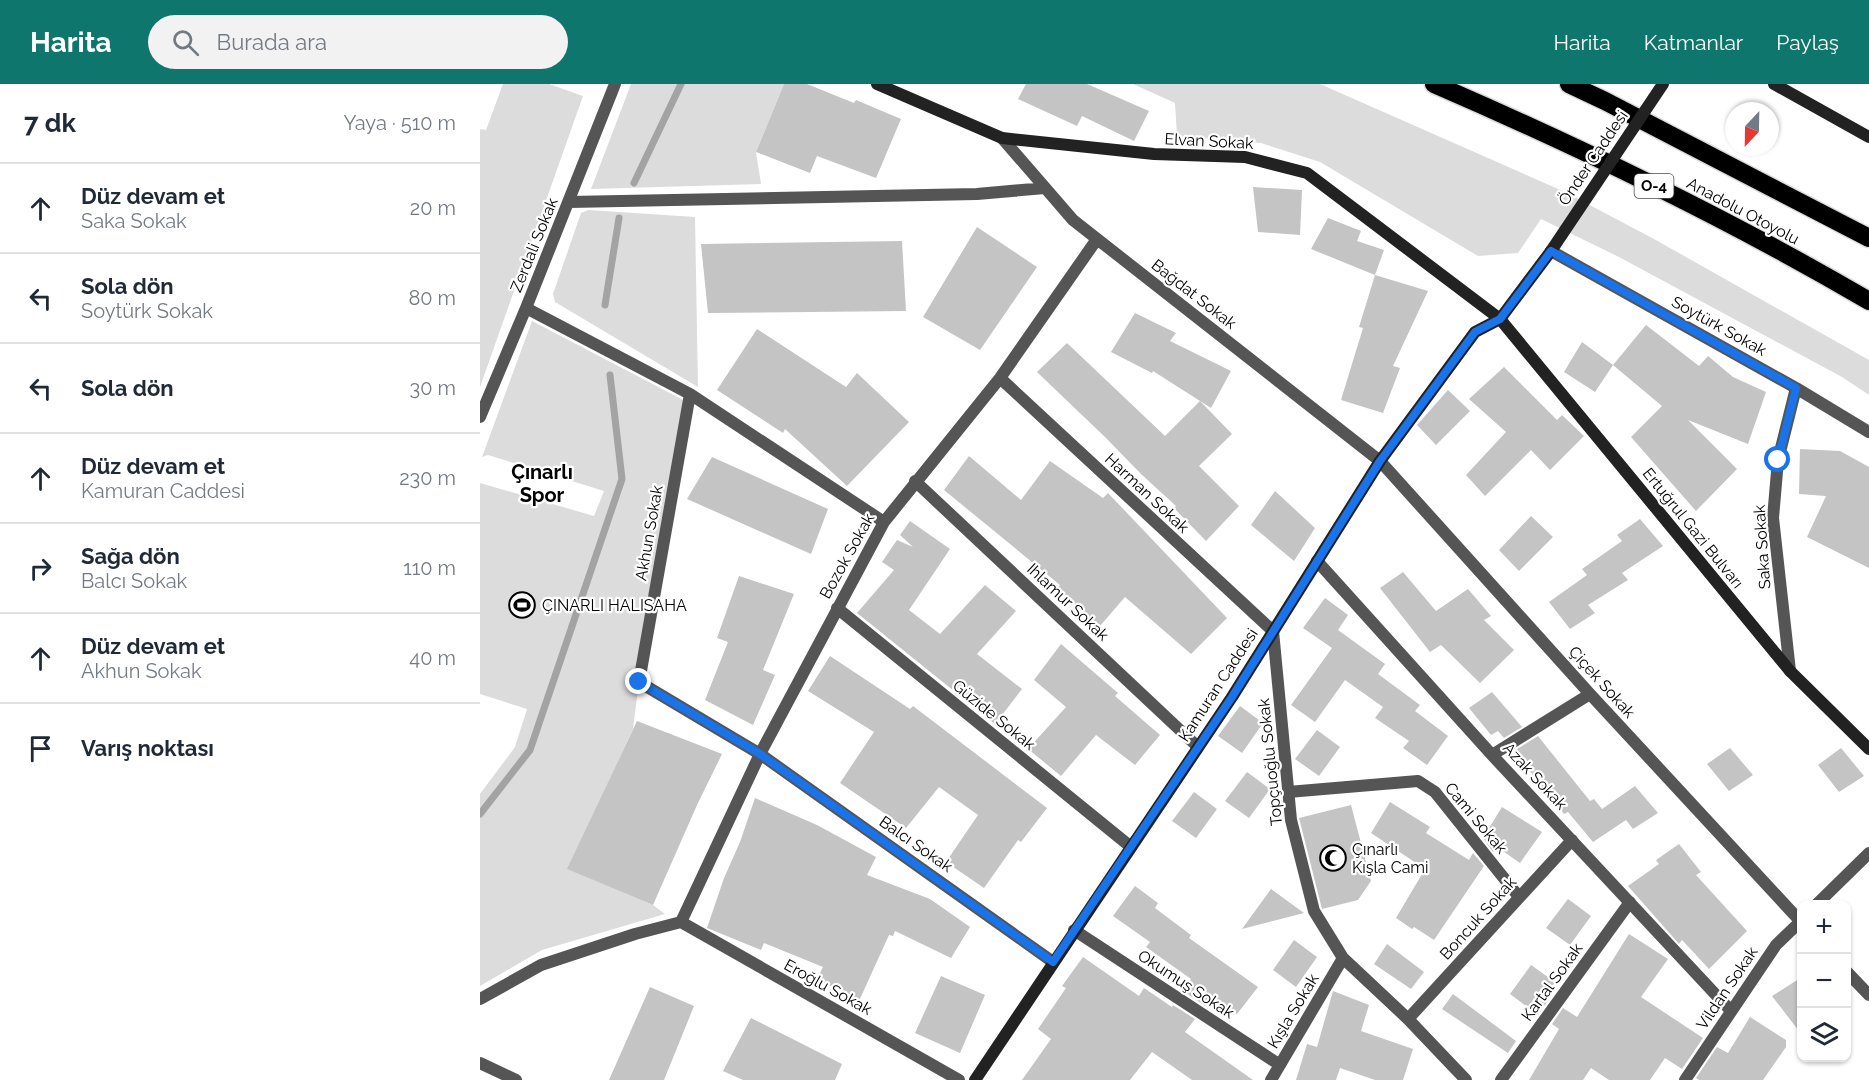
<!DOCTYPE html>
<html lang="tr">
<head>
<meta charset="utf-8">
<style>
	body { margin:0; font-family:Raleway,sans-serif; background:#f2f2f3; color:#1f2937 }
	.controls { position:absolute; right:18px; bottom:18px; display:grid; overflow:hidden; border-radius:12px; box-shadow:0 2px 4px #0004 }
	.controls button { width:54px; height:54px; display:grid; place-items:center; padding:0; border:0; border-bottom:2px solid #e0e1e3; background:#fff; color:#1f2937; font:30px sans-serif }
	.compass { position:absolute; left:1245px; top:18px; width:54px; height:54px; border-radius:50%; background:#fff; box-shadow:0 2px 4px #0004; rotate:202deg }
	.stop { position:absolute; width:18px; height:18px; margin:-14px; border:4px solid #1a73e8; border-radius:50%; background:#fff }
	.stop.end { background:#1a73e8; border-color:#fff; box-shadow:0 2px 6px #0008 }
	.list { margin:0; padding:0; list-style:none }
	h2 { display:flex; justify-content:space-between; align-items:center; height:78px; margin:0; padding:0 24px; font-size:26px }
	h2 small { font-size:20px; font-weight:400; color:#747a83 }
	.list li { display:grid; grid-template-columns:39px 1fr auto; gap:18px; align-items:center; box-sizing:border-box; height:90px; padding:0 24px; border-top:2px solid #e0e1e3 }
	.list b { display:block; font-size:22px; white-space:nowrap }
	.list p { margin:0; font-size:20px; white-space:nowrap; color:#747a83 }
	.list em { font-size:20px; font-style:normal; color:#747a83 }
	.icon { flex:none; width:33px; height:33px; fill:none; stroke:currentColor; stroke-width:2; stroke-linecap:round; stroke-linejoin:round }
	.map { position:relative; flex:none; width:1389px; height:996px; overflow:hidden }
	header { display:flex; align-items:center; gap:36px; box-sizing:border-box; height:84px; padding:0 30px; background:#0f766e; color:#fff }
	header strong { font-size:28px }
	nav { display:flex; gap:33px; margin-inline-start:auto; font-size:21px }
	.search { width:420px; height:54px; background:#f2f2f3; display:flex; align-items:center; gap:15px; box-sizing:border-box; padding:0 21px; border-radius:33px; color:#747a83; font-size:22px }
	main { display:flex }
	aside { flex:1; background:#fff }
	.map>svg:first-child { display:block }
</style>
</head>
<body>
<header>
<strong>Harita</strong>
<div class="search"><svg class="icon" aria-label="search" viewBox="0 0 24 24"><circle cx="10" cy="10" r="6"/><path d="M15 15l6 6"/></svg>Burada ara</div>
<nav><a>Harita</a><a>Katmanlar</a><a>Paylaş</a></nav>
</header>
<main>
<aside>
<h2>7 dk<small>Yaya · 510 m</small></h2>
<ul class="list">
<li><svg class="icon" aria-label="ahead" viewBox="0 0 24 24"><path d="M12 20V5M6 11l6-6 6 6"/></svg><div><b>Düz devam et</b><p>Saka Sokak</p></div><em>20 m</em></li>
<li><svg class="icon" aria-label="left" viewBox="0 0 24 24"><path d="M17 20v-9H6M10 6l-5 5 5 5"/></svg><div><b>Sola dön</b><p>Soytürk Sokak</p></div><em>80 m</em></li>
<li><svg class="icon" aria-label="left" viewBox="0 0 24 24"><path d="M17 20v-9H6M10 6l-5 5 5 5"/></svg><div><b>Sola dön</b></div><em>30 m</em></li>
<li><svg class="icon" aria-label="ahead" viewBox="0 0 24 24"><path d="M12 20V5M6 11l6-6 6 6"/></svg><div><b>Düz devam et</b><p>Kamuran Caddesi</p></div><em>230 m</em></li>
<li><svg class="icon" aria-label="right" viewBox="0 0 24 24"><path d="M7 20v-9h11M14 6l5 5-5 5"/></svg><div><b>Sağa dön</b><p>Balcı Sokak</p></div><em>110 m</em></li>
<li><svg class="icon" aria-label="ahead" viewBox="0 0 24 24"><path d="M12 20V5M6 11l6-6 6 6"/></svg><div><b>Düz devam et</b><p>Akhun Sokak</p></div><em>40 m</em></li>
<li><svg class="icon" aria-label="arrive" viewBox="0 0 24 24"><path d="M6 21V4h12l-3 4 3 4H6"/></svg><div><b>Varış noktası</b></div></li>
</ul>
</aside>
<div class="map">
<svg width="1389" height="996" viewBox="0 0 1389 996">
	<rect width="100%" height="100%" fill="#fff"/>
	<path fill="#dcdcdc" d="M23,0H69L103,12L0,303V45L6,46Z
		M151,0H304L276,68L281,100L111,105Z
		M653,0H840L1085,108L1174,155L1389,276V311L1362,293L1139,173L1061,135L1038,169L998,172L840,78L781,59L697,52L695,19Z
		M108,126L215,133L218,303L75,218L73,210L101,129Z
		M52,237L209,319L159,598L153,645L88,785L173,821L185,830L62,866L0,902V710L35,663L47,625L0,610V399L114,432L124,407L8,371L2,373Z"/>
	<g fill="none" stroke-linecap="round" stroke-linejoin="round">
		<path stroke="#a3a3a3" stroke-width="7" d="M154,99L201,0
			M125,221L139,134
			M0,730L50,666L142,395L130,291"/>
	</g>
	<path fill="#c4c4c4" d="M304,0H327L374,19L376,16L421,35L396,94L337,72L330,89L276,68Z
		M546,0H607L669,27L654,57L602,32L597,42L538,15Z
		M773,103L822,106L820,151L778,148Z
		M848,134L881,147L877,157L904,166L895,191L831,165Z
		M497,143L557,183L500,266L443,233Z
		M422,157L426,227L228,229L221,160Z
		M895,191L948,207L913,282L920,284L903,329L861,316L883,244L879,243Z
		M655,229L696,249L690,257L751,287L731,324L673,287L672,289L631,268Z
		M1166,241L1219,282L1228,272L1253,293L1286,308L1268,360L1208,336L1257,385L1216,427L1151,353L1182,322L1133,281Z
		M277,245L366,303L377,289L429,338L367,402L305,345L303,349L237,306Z
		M1102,258L1133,281L1115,308L1084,288Z
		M587,259L685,352L720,317L752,350L719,382L759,422L726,457L694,424L696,422L661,390L626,354L557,288Z
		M1024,283L1077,336L1082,331L1104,352L1070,386L1051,366L1005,412L986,391L1026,348L989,315Z
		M968,306L990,327L956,361L937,341Z
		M1320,365L1360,367L1389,383V484L1327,453L1346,412L1319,410Z
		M489,372L541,416L570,377L623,414L628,409L747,534L711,570L645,513L620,542L577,504L580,501L464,406Z
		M232,373L348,425L331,470L207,415Z
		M795,407L835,444L814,477L771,441Z
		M1051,432L1073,453L1039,487L1019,466Z
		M1160,435L1183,462L1142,489L1148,496L1108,521L1115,529L1090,545L1069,518L1107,491L1102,485L1142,457L1137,451Z
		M430,437L470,465L429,526L460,550L505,501L536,527L497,570L542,605L515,640L377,529L414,486L402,478L417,456L433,463L420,451Z
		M923,488L956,527L988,505L1011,532L1004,536L1034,566L1000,599L961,561L950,568L900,504Z
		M259,492L314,510L283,586L295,591L273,641L225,616L248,558L237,554Z
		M845,514L868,531L858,546L905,580L898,590L940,621L935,627L968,652L947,681L923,664L929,657L895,634L903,623L865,596L835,638L811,621L852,564L823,544Z
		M581,560L638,609L635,612L680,651L655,681L616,651L581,692L548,665L586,623L554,596Z
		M350,572L430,625L433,622L567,724L541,758L538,756L504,804L466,778L498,731L459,703L426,744L360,699L394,648L328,607Z
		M1012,608L1042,643L1024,654L1018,647L1011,651L989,624Z
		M760,622L783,639L762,669L738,652Z
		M157,637L242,670L217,721L173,821L87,785Z
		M837,646L860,663L839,692L815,675Z
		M1058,652L1110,717L1114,715L1122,725L1155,702L1178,729L1153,745L1146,736L1113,758L1088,728L1084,730L1034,667Z
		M1250,664L1273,691L1249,707L1227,680Z
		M1361,664L1384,692L1359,708L1338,681Z
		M767,688L790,705L769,734L745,717Z
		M714,708L737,725L716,754L692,737Z
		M275,714L337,741L396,773L387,791L450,815L490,843L471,874L415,847L413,852L409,851L379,917L337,895L343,883L284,859L281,866L227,844L244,794L260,758Z
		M910,718L950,743L946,749L989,776L993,769L1004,782L954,856L934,843L932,845L916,834L945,785L891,749Z
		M871,721L891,797L878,816L842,825L819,734Z
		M1022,723L1062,748L1040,779L1017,763L1013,768L1003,754Z
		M1199,760L1221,788L1216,791L1267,847L1229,885L1202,856L1199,860L1148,802L1179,780L1176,776Z
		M655,802L678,819L675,824L711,851L709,854L778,903L757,930L732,913L725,922L703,907L711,895L666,863L670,858L633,832Z
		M791,805L824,829L762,845Z
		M1088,815L1111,832L1090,861L1066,844Z
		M1149,850L1188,875L1161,913L1223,954L1202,985L1185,974L1170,996H1129L1111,984L1103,996H1049L1079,945L1072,940L1083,924L1097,933Z
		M814,856L837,873L816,903L793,886Z
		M907,860L944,888L931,905L894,880Z
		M603,873L659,912L664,904L692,923L693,921L715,935L705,948L773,996H712L672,968L650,996H542L571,955L558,945L586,904L582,902Z
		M1051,881L1075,898L1064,912L1069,915L1058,931L1030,910Z
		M461,892L505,911L480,969L435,949Z
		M1322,893V951L1292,912Z
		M170,903L214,922L184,996H129Z
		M853,907L889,921L881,947L933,965L923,996H895L860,984L856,996H816L827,960L837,963Z
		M973,910L1036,957L1028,969L962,925Z
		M1270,933L1306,956V963L1283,996H1219L1216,994L1237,963L1248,969Z
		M271,934L362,980L355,996H263L243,987Z"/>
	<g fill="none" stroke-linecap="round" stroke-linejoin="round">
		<g stroke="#dbdbdb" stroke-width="21">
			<path id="highway" d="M954,0C1102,64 1249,135 1389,217
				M1089,0L1125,17L1389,154"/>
		</g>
		<path stroke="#555" stroke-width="12" d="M522,54L593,136L900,377L1110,610L1322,839
			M89,118L497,110L565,104
			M1071,167L1316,304L1389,348
			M46,224L210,310
			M520,294L793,547L811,736L834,827L863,874L928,935L986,996
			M0,333L46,224L135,0
			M435,397L718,663
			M404,438L210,310L159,598L280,670L573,878
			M837,477L1012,671L1251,927
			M357,524L651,763
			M1310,587L1293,434L1298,376L1316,304
			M1012,671L1110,610
			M808,708L938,697L955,708L1039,813
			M1337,820L1389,769
			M201,838L280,670L404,438L520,294L617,155
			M201,838L479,996
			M594,846L800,981
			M1366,887L1389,911
			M0,915L61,881L155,850L201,838
			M928,935L1092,756
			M0,979L36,996
			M791,996L863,874
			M1021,996L1150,818
			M1205,996L1296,861L1322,836"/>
		<path stroke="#222" stroke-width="12" d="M397,0L522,54L674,70L765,73L827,89L1020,235L1310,587L1389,665
			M1294,0L1389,53
			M495,996L752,613L900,377L995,248L1020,235L1071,167"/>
		<use href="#highway" stroke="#000" stroke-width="18"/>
		<path stroke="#222" stroke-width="12" d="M1071,167L1183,0"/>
	</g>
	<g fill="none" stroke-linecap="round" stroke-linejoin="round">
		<path stroke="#1a73e8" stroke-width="8" d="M159,598L280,670L573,878L752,613L900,377L995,248L1020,235L1071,167L1316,304L1298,376"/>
	</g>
	<defs>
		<g id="stadium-ring" transform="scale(1.35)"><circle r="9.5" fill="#fff" stroke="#000" stroke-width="1.5"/><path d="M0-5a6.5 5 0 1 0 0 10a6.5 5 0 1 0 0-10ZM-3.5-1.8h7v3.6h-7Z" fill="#000"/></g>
		<g id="mosque-ring" transform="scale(1.35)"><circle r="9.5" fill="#fff" stroke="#000" stroke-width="1.5"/><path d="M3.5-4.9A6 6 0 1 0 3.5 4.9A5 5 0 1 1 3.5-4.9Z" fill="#000"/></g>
	</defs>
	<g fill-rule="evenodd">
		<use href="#stadium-ring" x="42" y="521"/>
		<use href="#mosque-ring" x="853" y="774"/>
	</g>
	<g text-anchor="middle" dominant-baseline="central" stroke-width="4.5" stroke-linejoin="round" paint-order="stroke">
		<rect fill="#fff" stroke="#4c4c4c" stroke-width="1.5" x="1154.5" y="90" width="39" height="24" rx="4.5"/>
		<g font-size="15" font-weight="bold" fill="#000">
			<text x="1174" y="102">O-4</text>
		</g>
		<g font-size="16" fill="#000" stroke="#fff">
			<text transform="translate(729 57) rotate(3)">Elvan Sokak</text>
			<text transform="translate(1113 74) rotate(-56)">Önder Caddesi</text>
			<text transform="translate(1263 127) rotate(28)">Anadolu Otoyolu</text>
			<text transform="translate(54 161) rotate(-68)">Zerdali Sokak</text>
			<text transform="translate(714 210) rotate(38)">Bağdat Sokak</text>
			<text transform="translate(1239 242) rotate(29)">Soytürk Sokak</text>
			<text transform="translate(667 409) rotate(43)">Harman Sokak</text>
			<text transform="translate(1213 444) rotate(51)">Ertuğrul Gazi Bulvarı</text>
			<text transform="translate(169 449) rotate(-80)">Akhun Sokak</text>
			<text transform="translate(1282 463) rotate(-94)">Saka Sokak</text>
			<text transform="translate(367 472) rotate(-61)">Bozok Sokak</text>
			<text transform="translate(588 518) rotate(43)">Ihlamur Sokak</text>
			<text transform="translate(1122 598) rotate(48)">Çiçek Sokak</text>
			<text transform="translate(738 601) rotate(-57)">Kamuran Caddesi</text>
			<text transform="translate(514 631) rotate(39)">Güzide Sokak</text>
			<text transform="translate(790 678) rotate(-96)">Topçuoğlu Sokak</text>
			<text transform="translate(1055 692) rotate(47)">Azak Sokak</text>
			<text transform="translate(996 734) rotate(50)">Cami Sokak</text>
			<text transform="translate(436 760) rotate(35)">Balcı Sokak</text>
			<text transform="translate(998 834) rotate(-48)">Boncuk Sokak</text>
			<text transform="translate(1072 898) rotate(-54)">Kartal Sokak</text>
			<text transform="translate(706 900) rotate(33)">Okumuş Sokak</text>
			<text transform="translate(348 903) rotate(29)">Eroğlu Sokak</text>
			<text transform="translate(1247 904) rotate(-56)">Vildan Sokak</text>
			<text transform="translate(813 927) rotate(-59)">Kışla Sokak</text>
		</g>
		<g font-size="16" fill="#000" stroke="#fff" text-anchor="start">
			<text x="62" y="521">ÇINARLI HALISAHA</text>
			<text x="872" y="765">Çınarlı<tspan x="872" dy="18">Kışla Cami</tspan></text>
		</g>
		<g font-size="20" font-weight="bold" fill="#000" stroke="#fff">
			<text x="62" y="388">Çınarlı<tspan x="62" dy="23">Spor</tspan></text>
		</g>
	</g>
</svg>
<div class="controls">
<button>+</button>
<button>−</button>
<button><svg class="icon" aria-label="layers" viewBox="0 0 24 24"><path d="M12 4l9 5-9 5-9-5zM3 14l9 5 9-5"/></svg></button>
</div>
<svg class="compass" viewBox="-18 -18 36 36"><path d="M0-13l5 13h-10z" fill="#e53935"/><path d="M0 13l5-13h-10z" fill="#747a83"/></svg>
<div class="stop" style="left:1298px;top:376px"></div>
<div class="stop end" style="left:159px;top:598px"></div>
</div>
</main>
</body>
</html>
